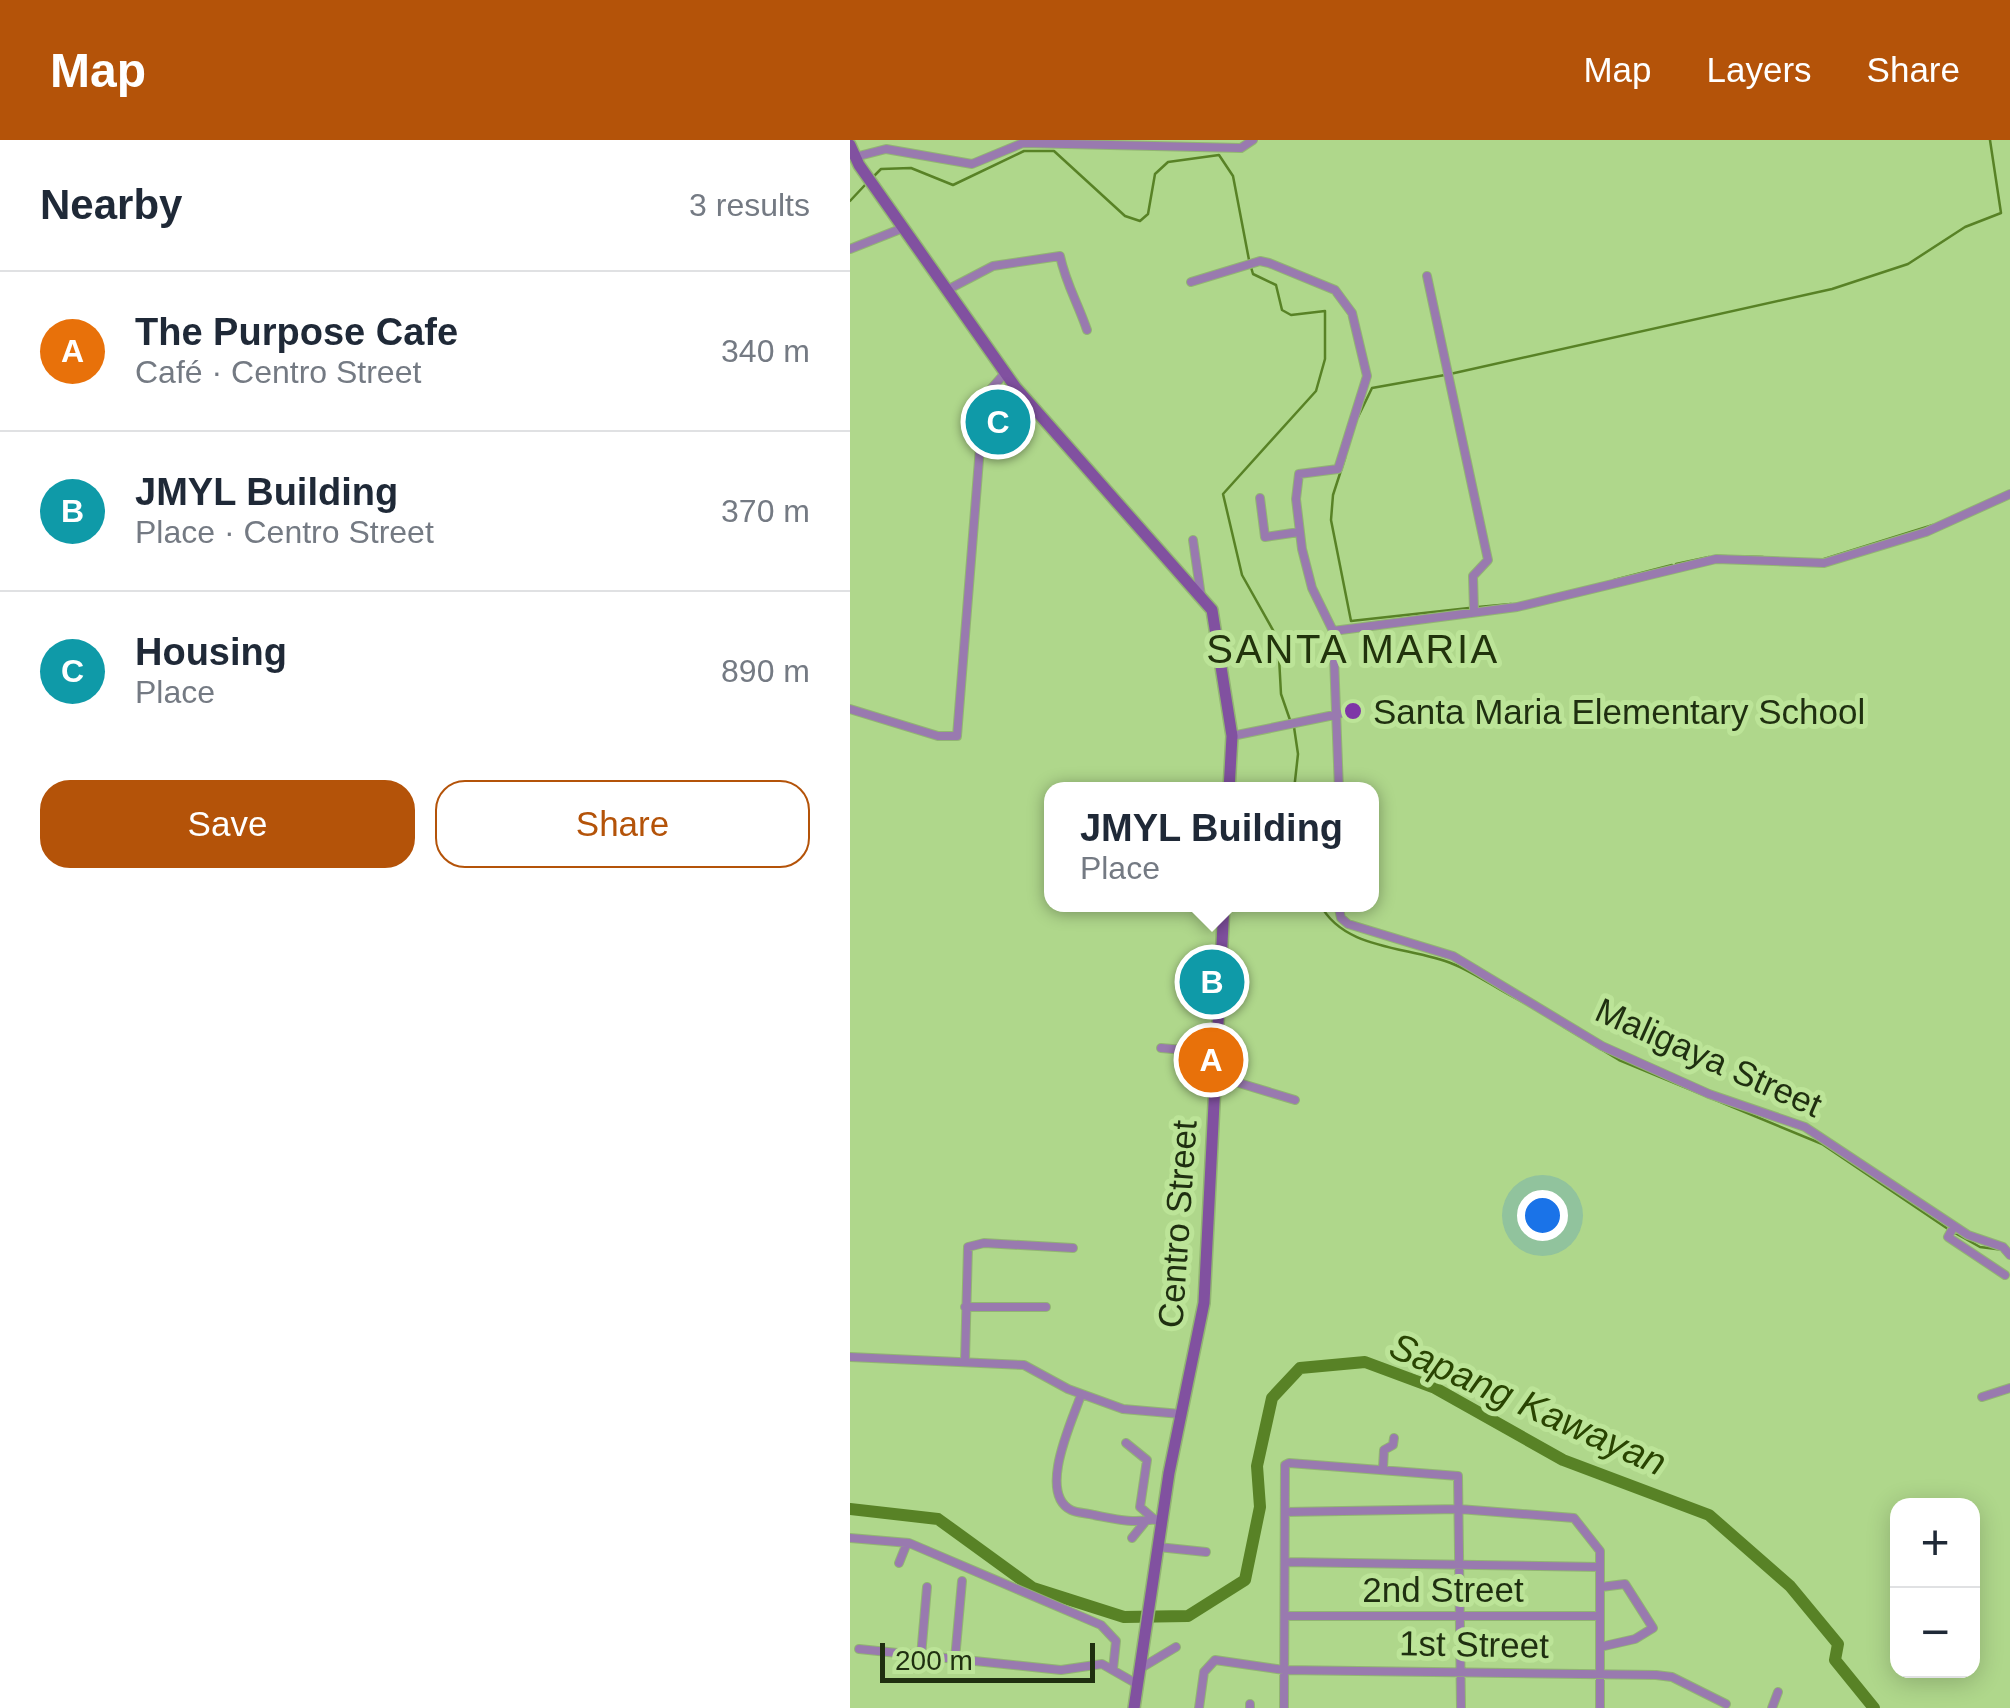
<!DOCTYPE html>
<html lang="en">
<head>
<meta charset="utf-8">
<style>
	body { margin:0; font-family:Helvetica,sans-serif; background:#f6f6f7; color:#1f2937 }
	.controls { position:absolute; right:30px; bottom:30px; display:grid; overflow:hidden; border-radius:20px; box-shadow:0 5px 25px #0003 }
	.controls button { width:90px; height:90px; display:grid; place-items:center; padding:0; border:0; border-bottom:2px solid #e0e1e3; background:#fff; color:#1f2937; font:50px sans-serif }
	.scale { position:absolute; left:30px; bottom:25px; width:215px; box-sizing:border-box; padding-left:10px; border:5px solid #1f2f10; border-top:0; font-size:28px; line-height:35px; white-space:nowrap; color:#1f2f10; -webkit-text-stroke:8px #bce498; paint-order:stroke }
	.you { position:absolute; left:692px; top:1075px; width:35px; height:35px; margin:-25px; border:8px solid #fff; border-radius:50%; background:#1a73e8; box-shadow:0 0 0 15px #1a73e833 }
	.badge { display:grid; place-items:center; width:65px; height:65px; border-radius:50%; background:#b45309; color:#fff; font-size:32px; font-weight:700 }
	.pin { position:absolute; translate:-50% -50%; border:5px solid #fff; box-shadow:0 2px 10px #0006 }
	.popup { position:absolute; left:194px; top:642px; width:335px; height:130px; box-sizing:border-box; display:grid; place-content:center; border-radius:20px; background:#fff; filter:drop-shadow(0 2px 8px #0005); font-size:32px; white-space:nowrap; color:#747a83 }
	.popup b { font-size:38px; color:#1f2937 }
	.popup::after { content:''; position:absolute; left:50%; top:100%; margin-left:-20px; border:20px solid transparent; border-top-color:#fff }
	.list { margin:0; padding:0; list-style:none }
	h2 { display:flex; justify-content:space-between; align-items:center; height:130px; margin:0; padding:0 40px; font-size:42px }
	h2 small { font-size:32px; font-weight:400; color:#747a83 }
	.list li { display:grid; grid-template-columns:65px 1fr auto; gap:30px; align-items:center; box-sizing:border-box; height:160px; padding:0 40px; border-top:2px solid #e0e1e3 }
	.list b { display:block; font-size:38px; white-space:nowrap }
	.list p { margin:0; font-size:32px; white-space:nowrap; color:#747a83 }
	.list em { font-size:32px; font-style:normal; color:#747a83 }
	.actions { display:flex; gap:20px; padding:30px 40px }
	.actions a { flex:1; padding:22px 0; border:2px solid #b45309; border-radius:30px; text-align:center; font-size:35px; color:#b45309 }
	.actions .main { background:#b45309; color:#fff }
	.map { position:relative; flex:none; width:1160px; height:1568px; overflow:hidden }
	header { display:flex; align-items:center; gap:60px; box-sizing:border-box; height:140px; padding:0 50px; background:#b45309; color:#fff }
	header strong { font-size:48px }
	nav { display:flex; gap:55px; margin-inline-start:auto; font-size:35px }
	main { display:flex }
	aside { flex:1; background:#fff }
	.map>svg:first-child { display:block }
</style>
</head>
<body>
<header>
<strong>Map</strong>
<nav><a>Map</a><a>Layers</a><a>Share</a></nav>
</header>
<main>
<aside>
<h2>Nearby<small>3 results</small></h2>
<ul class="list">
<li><span class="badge" style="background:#e8710a">A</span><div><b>The Purpose Cafe</b><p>Café · Centro Street</p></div><em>340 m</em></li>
<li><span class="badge" style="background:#0f9aa8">B</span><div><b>JMYL Building</b><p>Place · Centro Street</p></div><em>370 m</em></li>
<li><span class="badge" style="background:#0f9aa8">C</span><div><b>Housing</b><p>Place</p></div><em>890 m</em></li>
</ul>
<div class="actions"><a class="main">Save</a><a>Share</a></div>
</aside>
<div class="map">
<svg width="1160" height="1568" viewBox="0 0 1160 1568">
	<rect width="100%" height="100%" fill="#afd78b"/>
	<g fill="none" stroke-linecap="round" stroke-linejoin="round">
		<path stroke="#588226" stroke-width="2.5" d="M24,36L31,29L61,28L103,45L174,11H204L275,76L290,81L298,74L305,34L318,22L369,15L383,36L399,120
			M0,61L15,45
			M401,127L403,134L426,145L432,170L441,175L475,171V219L466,251L373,354L392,435L428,499L431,554L440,580
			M600,234L982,149L1058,124L1115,87L1151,73L1140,0
			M508,277L522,248L595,235
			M495,318L483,355L481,380L501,481L619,468
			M867,416L913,417
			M971,420L1083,385
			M826,424L859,417
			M764,440L822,425
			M628,467L661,464
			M444,650L448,614L444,587
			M470,764C494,811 560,806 603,824C628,834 649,851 673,862
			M714,887L769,920L972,1004L1098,1089
			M1105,1093L1130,1107L1154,1110"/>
		<path stroke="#588226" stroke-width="12" d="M0,1369L88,1379L183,1448L274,1477L338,1476L395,1440L410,1367L407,1326L422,1258L450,1228L515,1222L585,1248L713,1320L859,1375L940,1446L988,1504L985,1520L1024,1568"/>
		<g stroke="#92b572" stroke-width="10">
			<path id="street" d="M5,17L36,9L122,24L173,3L391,8L403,0
				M0,109L53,88
				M577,136L638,420L623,436L624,471
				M341,142L410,121L419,123L485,150L502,173L517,236L488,329L449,334L446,359L452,409L462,448L483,491L489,650
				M97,150L143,126L210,116C216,144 227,161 237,190
				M410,358L415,397L449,392
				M343,400L351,456
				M483,491L667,467L866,419L974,423L1076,392L1160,354
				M0,569L88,596H107L134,257L155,233
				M382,596L489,574
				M488,764L491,778L498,784L603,816L752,906L859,954L955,987L1118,1095L1153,1107L1160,1115
				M311,908L368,913
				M366,936L445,960
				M1104,1086L1098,1097L1155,1135
				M115,1167H196
				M0,1217L174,1225L218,1249L273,1269L331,1274
				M115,1220L118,1107L134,1103L223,1108
				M231,1255C223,1279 187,1353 221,1370C227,1373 237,1373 244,1375C265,1379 283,1384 305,1379
				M1132,1257L1160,1248
				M276,1303L297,1320L290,1367L305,1380
				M533,1328L534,1310L543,1305L544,1298
				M435,1372L609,1369L724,1378L750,1411V1568
				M0,1398L59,1403L251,1485L266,1501L263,1529
				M282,1398L295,1382
				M308,1407L356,1412
				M436,1422L750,1427
				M49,1423L57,1403
				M435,1476H750
				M750,1507L785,1499L803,1488L775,1444L751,1447
				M9,1509L211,1530L252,1524L287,1544
				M71,1516L77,1447
				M105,1519L112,1441
				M291,1528L326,1507
				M349,1568L354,1532L365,1520L434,1530L806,1535L822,1537L876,1564
				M400,1568V1564
				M434,1568L435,1325L439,1323L608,1336L611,1568
				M922,1568L928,1552"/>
		</g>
		<g stroke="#92b572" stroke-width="14">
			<path id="secondary" d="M0,5L9,25L166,248L362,470L382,596L379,650
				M284,1568L319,1333L354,1163L374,764"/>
		</g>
		<use href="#street" stroke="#997aaf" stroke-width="8"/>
		<use href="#secondary" stroke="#8151a0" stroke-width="11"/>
	</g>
	<circle fill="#7e35a7" stroke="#bce498" stroke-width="4" cx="503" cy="571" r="10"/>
	<g text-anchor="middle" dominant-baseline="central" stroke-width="10" stroke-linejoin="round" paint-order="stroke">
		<g font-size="35" fill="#1f2f10" stroke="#bce498" text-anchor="start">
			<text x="523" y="571">Santa Maria Elementary School</text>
		</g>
		<g font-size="35" fill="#1f2f10" stroke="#bce498">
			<text transform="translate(859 917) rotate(24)">Maligaya Street</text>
			<text transform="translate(327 1084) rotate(-86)">Centro Street</text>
			<text x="593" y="1449">2nd Street</text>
			<text transform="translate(624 1504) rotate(1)">1st Street</text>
		</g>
		<g font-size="38" font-style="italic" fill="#294401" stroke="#bce498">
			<text transform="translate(678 1264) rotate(24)">Sapang Kawayan</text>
		</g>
		<g font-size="40" letter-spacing="2.5" fill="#21330c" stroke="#bce498">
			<text x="503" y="509">SANTA MARIA</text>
		</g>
	</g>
</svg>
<div class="controls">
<button>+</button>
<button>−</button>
</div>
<div class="scale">200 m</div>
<div class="you"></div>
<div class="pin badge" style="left:361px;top:920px;background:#e8710a">A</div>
<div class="pin badge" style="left:362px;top:842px;background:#0f9aa8">B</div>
<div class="popup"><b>JMYL Building</b>Place</div>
<div class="pin badge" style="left:148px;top:282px;background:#0f9aa8">C</div>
</div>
</main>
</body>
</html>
